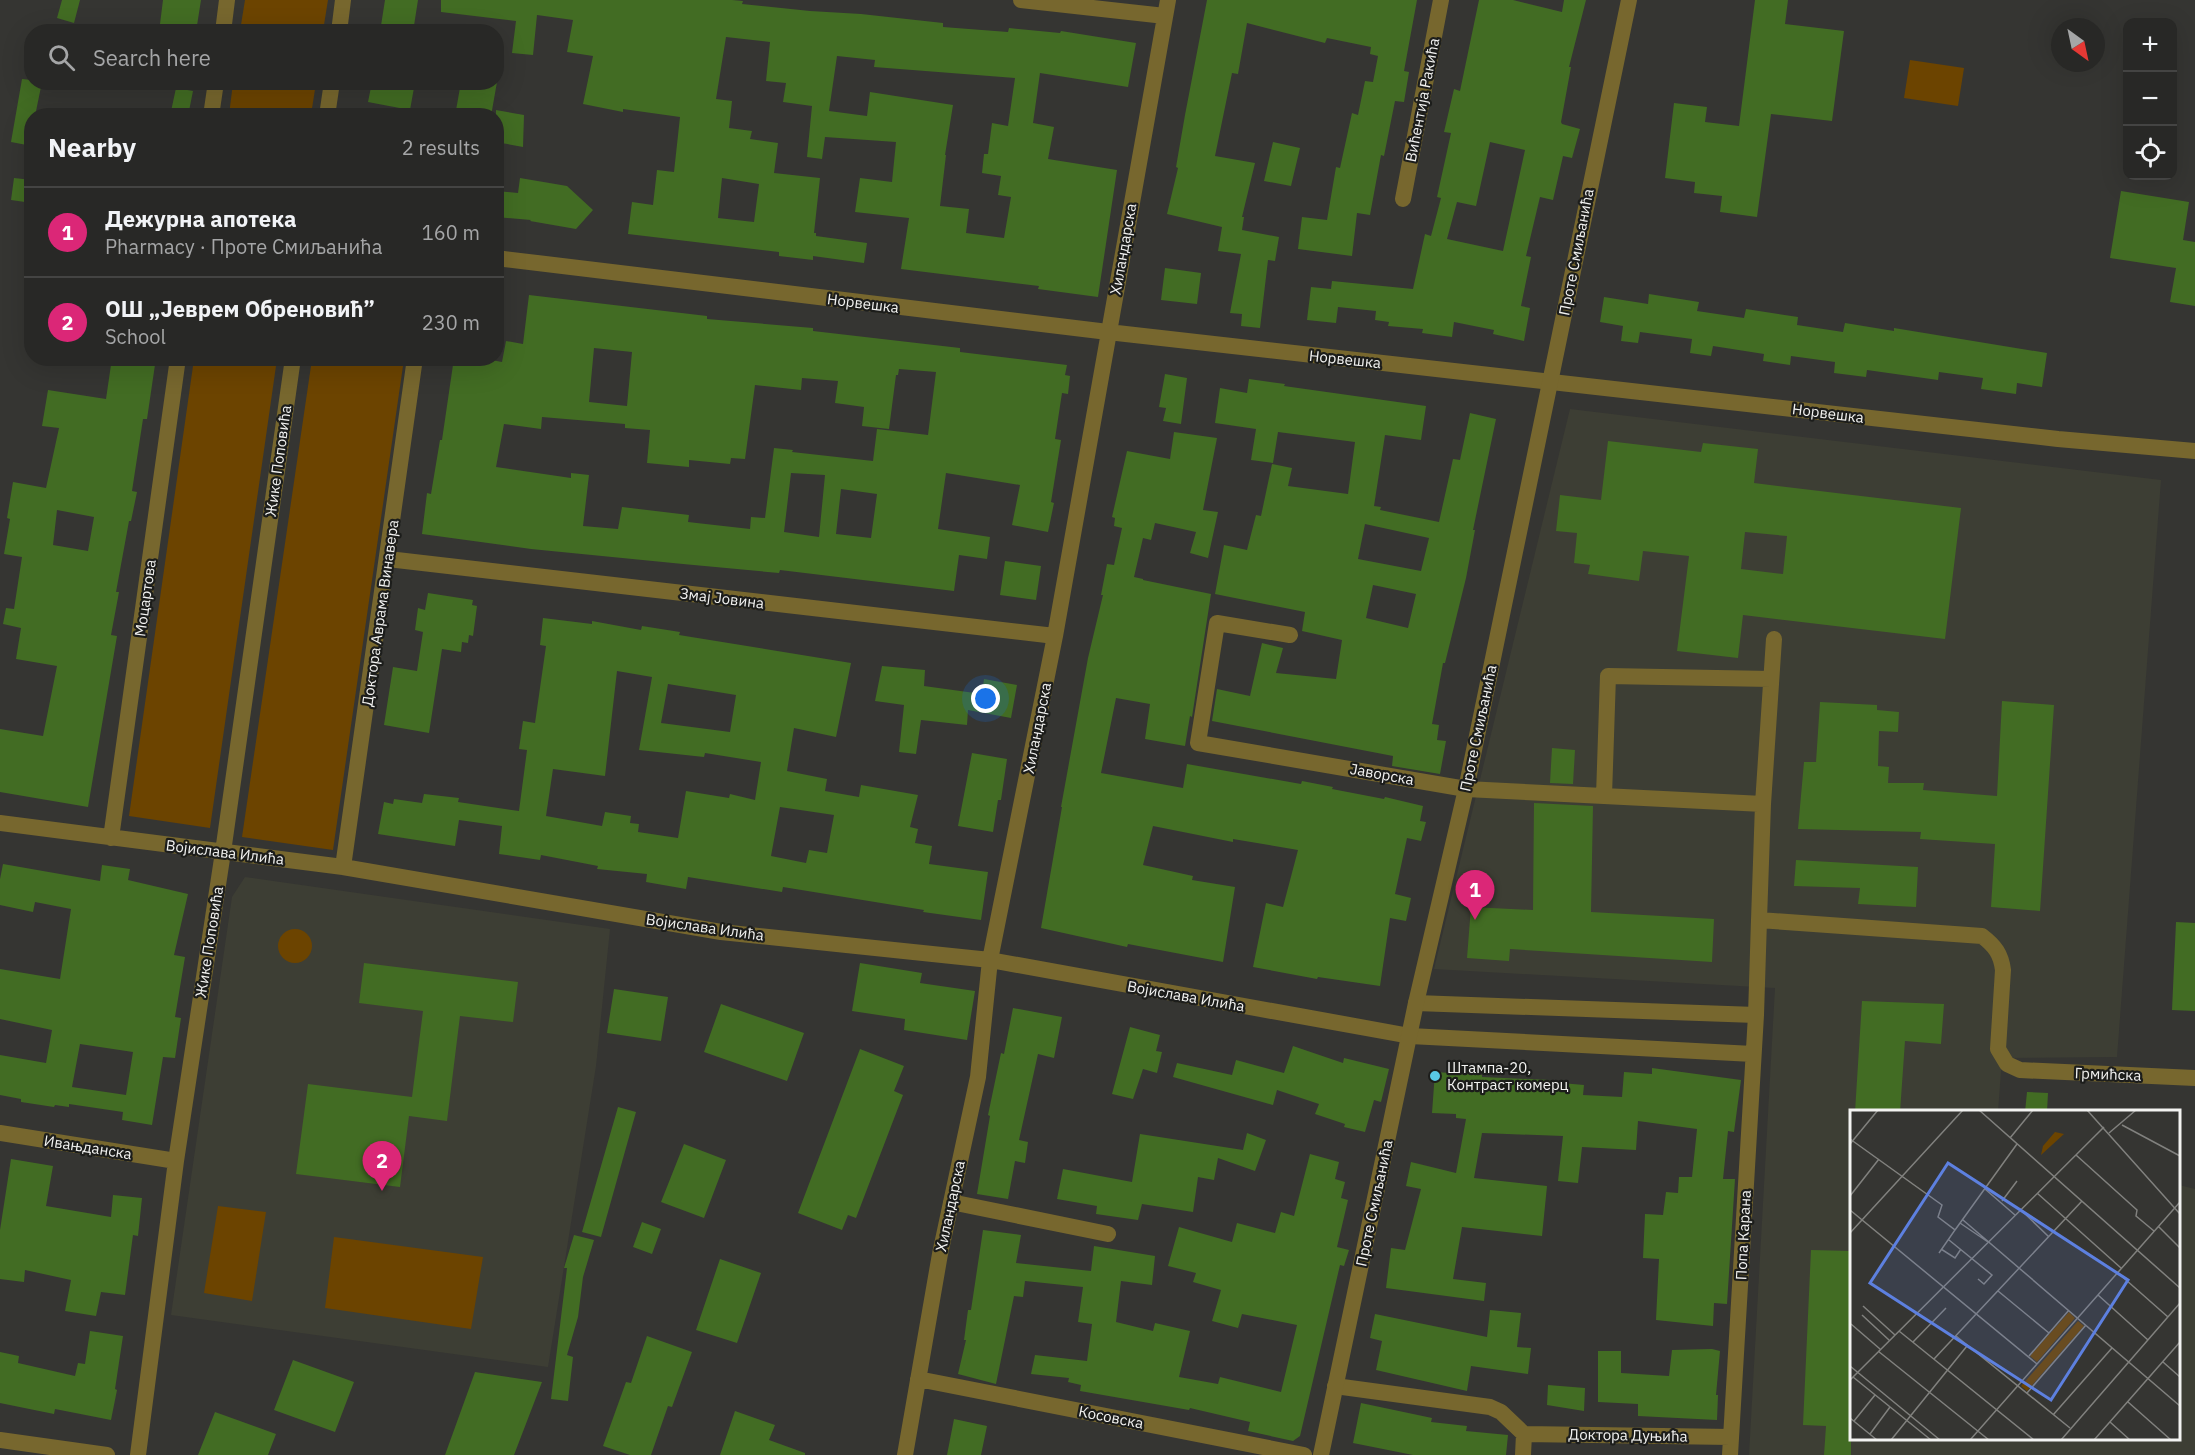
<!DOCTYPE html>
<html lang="en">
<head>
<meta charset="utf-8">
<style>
	body { margin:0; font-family:"IBM Plex Sans",sans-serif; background:#30302e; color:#f1f3f6 }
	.controls { position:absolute; right:18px; top:18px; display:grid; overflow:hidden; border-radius:12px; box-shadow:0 6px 24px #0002 }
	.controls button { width:54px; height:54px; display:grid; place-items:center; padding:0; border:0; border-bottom:2px solid #444443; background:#282826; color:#f1f3f6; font:30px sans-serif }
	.compass { position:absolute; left:2051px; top:18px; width:54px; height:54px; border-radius:50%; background:#282826; box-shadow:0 6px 24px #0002; rotate:147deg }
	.you { position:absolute; left:986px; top:699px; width:21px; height:21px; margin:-15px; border:4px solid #fff; border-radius:50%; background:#1a73e8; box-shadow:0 0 0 9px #1a73e833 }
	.badge { display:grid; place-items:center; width:39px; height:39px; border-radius:50%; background:#db2777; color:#fff; font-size:20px; font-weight:700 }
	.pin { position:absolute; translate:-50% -50px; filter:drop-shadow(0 2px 3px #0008) }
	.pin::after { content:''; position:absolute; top:32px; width:21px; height:18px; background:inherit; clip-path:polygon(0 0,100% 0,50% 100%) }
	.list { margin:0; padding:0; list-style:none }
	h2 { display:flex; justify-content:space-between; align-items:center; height:78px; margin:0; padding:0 24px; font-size:26px }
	h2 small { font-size:20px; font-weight:400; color:#a5a6a7 }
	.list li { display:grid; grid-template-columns:39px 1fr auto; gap:18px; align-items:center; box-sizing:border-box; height:90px; padding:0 24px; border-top:2px solid #444443 }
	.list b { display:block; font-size:22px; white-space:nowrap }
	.list p { margin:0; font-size:20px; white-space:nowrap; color:#a5a6a7 }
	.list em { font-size:20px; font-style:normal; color:#a5a6a7 }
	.icon { flex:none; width:33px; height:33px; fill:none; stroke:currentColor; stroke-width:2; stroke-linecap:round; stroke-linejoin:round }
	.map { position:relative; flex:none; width:2195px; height:1455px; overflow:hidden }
	.search { position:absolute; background:#282826; box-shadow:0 6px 24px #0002; left:24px; top:24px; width:480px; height:66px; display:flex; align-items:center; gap:15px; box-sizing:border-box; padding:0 21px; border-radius:24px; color:#a5a6a7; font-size:22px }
	.panel { position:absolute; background:#282826; box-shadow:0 6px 24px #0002; left:24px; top:108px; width:480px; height:258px; border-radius:24px }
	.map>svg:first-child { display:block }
</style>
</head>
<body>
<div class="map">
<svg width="2195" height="1455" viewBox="0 0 2195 1455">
	<rect width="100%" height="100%" fill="#353532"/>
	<path fill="#3d3e34" d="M1570,409L2161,480L2117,1057L2002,1058L1998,1111L1852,1112V1438H2178L2179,1185L2195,1189V1455H1749L1775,988L1434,969Z
		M245,877L610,929L596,1066L548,1367L171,1315L232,897Z"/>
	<path fill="#6c4400" d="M245,0H328L323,31H240Z
		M1910,60L1964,68L1958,106L1904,98Z
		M233,83H316L311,115H229Z
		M194,359H277L210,828L129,816Z
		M312,359H404L333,850L242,837Z
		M278 946a17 17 0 1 1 34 0a17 17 0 1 1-34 0Z
		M218,1206L266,1212L252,1301L204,1293Z
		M334,1237L483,1257L471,1329L325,1308Z"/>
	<path fill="#426c23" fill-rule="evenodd" d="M62,0H80L74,23L57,18Z
		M163,0H201L196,32H159Z
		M385,0H418L413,32H380Z
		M441,0H732L743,1L742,4L810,11L861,14L943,23V27L1008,32L1009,28L1060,33L1061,31L1136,43L1128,87L1040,73L1033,123L1054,127L1048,159L1117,170L1098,297L1038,289L1039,286L901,269L909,218L855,212L860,178L892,182L896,142L825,137L822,159L807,157L812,106L783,102L786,83L766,81L770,42L726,37L716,99L732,101L729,128L752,131L750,139L778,143L774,173L820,178L814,233H816V236L867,243L864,263L813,256V260L779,256V252L628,234L632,202L653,205L657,170L674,172L680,117L623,109V112L583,104L593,56L567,52L573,20L537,15L533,55L512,53L516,21L441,12ZM837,56L875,60L874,67L1015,78L1008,126L992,123L988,154H984L982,173L1001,176L998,195L1011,197L1004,238L966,233L969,209L940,206L946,155H945L953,105L870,92L867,116L829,111ZM722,178L759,184L754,222L718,218Z
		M1207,0H1417L1404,71L1409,72L1404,102L1395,101L1384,156L1381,155L1370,215L1357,213L1352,256L1298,249L1302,217L1327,220L1336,167L1340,168L1352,113L1358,115L1365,81L1373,82L1378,56L1370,54L1371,47L1327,38L1325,43L1247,23L1238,74L1232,73L1215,156L1255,163L1242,217H1244L1242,230L1279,237L1275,261L1268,260L1260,328L1241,326L1242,314L1230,313L1241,254L1218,251L1222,227L1167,214L1178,168L1176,167L1185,115Z
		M1479,0H1513L1562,12L1564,0H1586L1569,67H1571L1561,122L1562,124L1580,129L1572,158L1563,156L1553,200L1540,197L1526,256L1531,257L1521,306L1530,308L1524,341L1493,334L1494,330L1454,322L1452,337L1422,333L1423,329L1388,326L1389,322L1375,320L1376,311L1338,307L1336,323L1307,320L1311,287L1331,289L1332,281L1413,289L1425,234L1431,236L1441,198L1437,197L1451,133L1444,132L1454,89L1460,91ZM1490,142L1525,150L1503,251L1447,239L1457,202L1476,206Z
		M1755,0H1788L1785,24L1844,31L1832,121L1771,114L1757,217L1720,212L1722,196L1694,193L1695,182L1665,178L1674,103L1707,107L1705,122L1739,126Z
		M22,79L32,80V82H42L35,116H32V146L11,142Z
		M372,82H415L410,110L368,102Z
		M461,82H497L491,116H455Z
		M176,88L193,91L188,116H170Z
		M496,110L524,115L523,147L496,142Z
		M1273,142L1300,148L1291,186L1264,181Z
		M14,178L32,180V203L11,200Z
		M520,178L567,186L593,210L576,229L530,221L531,220L496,217V191L518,193Z
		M2121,191L2189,202L2183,240L2195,242V306L2170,302L2176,268L2110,258Z
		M1165,268L1201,273L1197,304L1161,300Z
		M1649,294L1699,302L1697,311L1744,318L1746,309L1798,317L1797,325L1843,332L1845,323L1894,331V328L2047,353L2042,387L2017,383L2016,394L1981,389L1983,378L1939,372L1938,380L1867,370L1866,377L1834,373L1835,362L1791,356L1790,365L1763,361L1764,354L1713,346L1711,356L1690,353L1692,339L1640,332L1638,343L1621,341L1623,326L1600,322L1604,297L1648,304Z
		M529,295L707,316V319L813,328V331L960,348V352L1067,365L1065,375L1070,376L1068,394L1062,393L1055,439L1061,440L1051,502L1054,503L1048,532L1012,525L1020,485L946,473L938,529L990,537L987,559L959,555L954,591L780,570L779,573L683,564L531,549L422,534L427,493L431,494L440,440H442L454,358H481L502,362L506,341L523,344ZM594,348L632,352L627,406L589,402ZM899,369L936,372L928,435L877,429L873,461L792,452L793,450L774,448L765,518L751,517L750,529L688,522L689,515L622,507L618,529L583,526L589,475L571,473V478L496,467L504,424L541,429L542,417L625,424V428L650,430L647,463L689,467V460L730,464L731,458L745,459L755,385L801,390L802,378L838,381L835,403L864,407L862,426L889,429L896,375H898ZM791,473L825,475L819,537L784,532ZM841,489L877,494L871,538L836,534Z
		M112,358H156L147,419H143L132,491L137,492L131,521H129L116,592H119L111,635L117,636L88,807L0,792V729L43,736L57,666L16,659L21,628L3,624L6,608L14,609L22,557L4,554L10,519L7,518L13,482L46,488L59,428L42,426L48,390L106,399ZM57,510L94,517L88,551L53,545Z
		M1165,374L1187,378L1181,424L1163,421L1166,408L1159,407Z
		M1249,379L1285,384L1284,386L1426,406L1421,440L1385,435L1374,506L1381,507L1380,510L1439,522L1453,459L1460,460L1470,413L1496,419L1473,530H1475L1466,578L1445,663H1443L1432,724L1439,725L1437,740L1446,741L1440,774L1392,766L1393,756L1212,721L1217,689L1250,696L1262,643L1283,648L1276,673L1336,679L1342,640L1302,631L1305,612L1215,594L1224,545L1247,550L1256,515L1261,516L1272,464L1292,468L1288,486L1348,494L1355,442L1278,432L1273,463L1251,460L1256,429L1215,423L1220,388L1247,393ZM1365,524L1429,538L1421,571L1358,559ZM1373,585L1416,594L1408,628L1366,618Z
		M1174,432L1217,438L1203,510L1218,512L1208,558L1190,553L1196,532L1155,523L1151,540L1143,538L1134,577L1143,579V580L1211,594L1192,717L1190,716L1185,746L1145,739L1150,704L1116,698L1101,773L1183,788L1187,764L1301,784L1302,781L1333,787L1332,789L1384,799L1385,797L1423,806L1420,821L1426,822L1421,841L1407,838L1395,894L1411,898L1406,921L1390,918L1380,986L1318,977L1317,979L1253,967L1266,903L1283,907L1298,850L1233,839V842L1153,826L1143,865L1193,876L1192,880L1235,887L1223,962L1128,944L1127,947L1041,928L1062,807H1061L1088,658L1103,595H1101L1107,564L1114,565L1122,528L1114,526L1115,518L1112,517L1127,451L1170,459Z
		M1608,441L1701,452L1703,443L1758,449L1754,483L1961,508L1945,639L1743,615L1738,658L1677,651L1689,556L1643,551L1639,581L1588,574L1590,565L1574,563L1577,533L1556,531L1560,495L1601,500ZM1745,532L1787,536L1783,574L1741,569Z
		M1005,561L1041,566L1036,600L1000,595Z
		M428,593L473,600L472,605L477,606L473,636L469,635L468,643L462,642L461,652L442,649L429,733L384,725L393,667L417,671L423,632L415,630L418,608L425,610Z
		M543,618L592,624V621L641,630L642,626L680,632L679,635L851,663L836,737L794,728L787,771L827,779L825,791L859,797L861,785L918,795L910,827L918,829L915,843L932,846L929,864L988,872L981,920L923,912L924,910L783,887L782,892L688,877L686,889L646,882L647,874L597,869L598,866L541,855L540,860L499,854L502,826L459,820L455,846L378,834L384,802L393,804L394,799L422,803L424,794L459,798L458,802L519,811L527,750L519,749L523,721L535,723L546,646L540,645ZM617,671L652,677L639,750L704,757L705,753L761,762L755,800L730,794L729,798L686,791L678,838L638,832L639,824L630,823L631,816L605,812L602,826L546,816L553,769L605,776ZM668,684L736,695L730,732L661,723ZM780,807L834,815L827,853L809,850L806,863L771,856Z
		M882,666L925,670L924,686L982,694L984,679L1017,685L1011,718L968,710L967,725L921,720L916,754L899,752L904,705L875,701Z
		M2002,701L2054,705L2040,911L1991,907L1995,844L1920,839L1921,832L1798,829L1804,762H1816L1820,702L1877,705V710L1899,712L1898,732L1879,731L1878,766L1889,767L1888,783H1924L1923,790L1997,796Z
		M1552,748L1575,750L1573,784L1550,783Z
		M972,753L1007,759L1001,800H998L993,832L958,826Z
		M1534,803L1593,806L1591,912L1714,919L1712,962L1510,949L1509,961L1467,958L1471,907L1533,910Z
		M1796,860L1918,867L1916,907L1858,904L1860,888L1794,886Z
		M3,864L100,881L102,865L130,869L128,880L188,894L174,955L185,957L175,1017L181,1018L175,1058L163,1057L152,1125L122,1120L123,1112L69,1104V1107L55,1105L54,1107L21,1102V1099L0,1095V1055L46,1063L52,1030L0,1019V969L60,979L71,909L35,902L33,912L0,905V879ZM80,1044L133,1052L126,1095L72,1087Z
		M2176,922L2195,923V1011L2172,1010Z
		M364,963L518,982L513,1022L460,1016L447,1121L409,1116L400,1187L296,1174L308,1084L412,1097L423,1011L359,1003Z
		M860,963L922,973L920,983L975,991L967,1040L904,1030L905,1019L852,1011Z
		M614,989L668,997L661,1041L607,1033Z
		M1862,1001L1944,1004L1941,1044L1905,1041L1900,1112H1855Z
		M721,1004L804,1033L787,1081L704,1052Z
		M1013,1008L1062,1017L1054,1058L1038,1054L1019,1140L1028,1142L1025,1163L1015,1161L1008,1199L977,1194L990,1116L988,1115L1001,1053L1004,1054Z
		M1130,1027L1160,1035L1156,1051L1162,1052L1157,1073L1143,1069L1133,1099L1112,1094Z
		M1293,1046L1343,1063L1344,1058L1389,1069L1381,1102L1374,1100L1365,1132L1344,1127L1345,1124L1315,1114L1319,1104L1277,1090L1273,1105L1173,1077L1177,1063L1232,1075L1236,1060L1284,1073Z
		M860,1049L904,1066L894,1091L903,1095L856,1218L848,1215L842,1230L798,1213Z
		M1652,1068L1741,1080L1734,1132L1728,1131L1723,1179H1735L1727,1304L1714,1303L1713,1326L1656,1320L1659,1259L1643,1258L1645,1214L1663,1215L1666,1192L1678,1193L1679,1177H1692L1697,1129L1638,1121L1636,1150L1582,1147L1578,1183L1558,1181L1563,1136L1482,1133L1474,1178L1547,1186L1542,1236L1462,1227L1453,1279L1486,1283L1484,1301L1386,1288L1391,1248L1405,1250L1421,1189L1406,1186L1411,1162L1456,1173L1466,1119L1456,1118V1114L1432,1113L1435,1072L1482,1075V1077L1550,1080V1082L1584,1085L1583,1095L1622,1097L1624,1072L1652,1074Z
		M2027,1092L2048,1093L2047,1112H2025Z
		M618,1107L636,1112L601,1237L582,1232Z
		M1247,1133L1266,1140L1255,1171L1218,1158L1214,1180L1198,1177L1193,1212L1142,1204L1138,1220L1096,1214L1097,1206L1057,1199L1063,1169L1132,1182L1140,1134L1243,1150Z
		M684,1144L726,1160L704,1218L661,1202Z
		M1310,1154L1339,1162L1335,1179L1345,1182L1341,1198L1348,1200L1337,1247L1349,1250L1344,1266L1340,1265L1300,1436L1293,1441L1248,1431L1250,1422L1190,1408L1189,1410L1080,1391L1081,1385L1068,1382L1069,1378L1031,1374L1035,1355L1087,1361L1092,1324L1078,1322L1083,1287L1025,1281L1023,1297L1014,1296L996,1384L958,1374L966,1340H964L968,1310H971L983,1230L1021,1235L1016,1263L1091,1271L1094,1246L1155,1256L1152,1285L1121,1281L1116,1322L1153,1331L1155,1323L1190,1331L1179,1377L1218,1384L1220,1377L1281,1392L1297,1325L1242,1314L1238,1328L1212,1321L1221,1290L1193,1282L1196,1273L1168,1266L1179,1227L1232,1242L1237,1223L1275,1233L1281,1212L1294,1216Z
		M11,1159L53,1166L46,1206L111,1217L113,1195L142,1198L138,1236L133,1235L125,1295L101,1292L96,1316L65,1311L71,1280L25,1270L24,1282L0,1279V1230Z
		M642,1222L661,1229L652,1254L633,1247Z
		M574,1235L594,1240L583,1277L578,1317L567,1355L573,1357L568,1401L551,1399L567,1268H564Z
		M1811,1250L1851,1251V1455H1824L1826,1426L1803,1425Z
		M720,1259L761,1273L737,1343L696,1330Z
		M1490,1310L1521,1313L1517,1347L1531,1348L1528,1374L1471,1366L1467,1391L1376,1370L1382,1341L1370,1338L1375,1314L1487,1337Z
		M90,1331L123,1336L115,1389L117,1390L111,1420L55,1409L54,1414L0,1403V1352L19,1356L18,1363L75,1376L78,1363L85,1364Z
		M647,1336L692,1352L672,1407L668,1406L651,1455H630L603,1446L626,1382L631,1383Z
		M1712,1349L1720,1351L1716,1395H1718L1717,1420L1638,1416V1404L1598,1402V1351H1621V1373L1669,1376L1672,1350Z
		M293,1360L354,1382L335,1432L274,1410Z
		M475,1372L542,1382L514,1455H445Z
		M1548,1385L1585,1388L1584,1411L1547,1405Z
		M1361,1403L1432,1418L1431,1422L1467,1426L1466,1431L1508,1435L1506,1455H1413L1353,1443Z
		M735,1411L775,1425L769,1440L805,1453V1455H720Z
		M215,1412L276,1434L268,1455H198Z
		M954,1419L987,1426L981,1455H947Z"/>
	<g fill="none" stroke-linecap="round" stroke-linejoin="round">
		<path stroke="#77672e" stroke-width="16" d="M1021,0L1165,16
			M223,32L227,0
			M339,32L343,0
			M211,116L216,82
			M327,116L332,82
			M1403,199L1441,0
			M496,258L1108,332L2058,439L2195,451
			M388,559L1055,636
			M1290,635L1217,623L1198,743L1466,789L1763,804
			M1774,639L1763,804L1759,920L1982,936C1995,946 2001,954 2003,970L1998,1049L2007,1064L2020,1070L2195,1078
			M1604,796L1608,676L1771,679
			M0,823L343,867L721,932L990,960L1410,1036L1753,1054
			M111,838L178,358
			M343,867L415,358
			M1416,1003L1756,1015
			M0,1133L176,1161
			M951,1202L1108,1234
			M918,1379L1304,1455
			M1335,1386L1490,1407L1501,1412L1524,1434L1731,1437
			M0,1440L107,1455
			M138,1455L176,1161L223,852L293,358
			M905,1455L940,1254L978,1077L990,960L1055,636L1168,0
			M1523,1455L1524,1434
			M1730,1455L1756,1015L1759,920"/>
		<path stroke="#77672e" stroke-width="16" d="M1321,1455L1416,1003L1466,789L1629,0"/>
	</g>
	<circle fill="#59c8e5" stroke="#1c1d1b" stroke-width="2" cx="1435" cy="1076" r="6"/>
	<g text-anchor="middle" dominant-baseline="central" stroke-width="4.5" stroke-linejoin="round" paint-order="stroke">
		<g font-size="15" fill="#f3f3f1" stroke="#1c1d1b">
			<text transform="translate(1422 100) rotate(-79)">Вићентија Ракића</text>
			<text transform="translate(1123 249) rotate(-80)">Хиландарска</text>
			<text transform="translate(1576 252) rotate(-79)">Проте Смиљанића</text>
			<text transform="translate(863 303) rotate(7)">Норвешка</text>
			<text transform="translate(1345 359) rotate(6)">Норвешка</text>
			<text transform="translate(1828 413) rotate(7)">Норвешка</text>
			<text transform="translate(278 461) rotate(-82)">Жике Поповића</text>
			<text transform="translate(145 598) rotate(-82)">Моцартова</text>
			<text transform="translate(722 598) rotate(7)">Змај Јовина</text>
			<text transform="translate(380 613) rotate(-82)">Доктора Аврама Винавера</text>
			<text transform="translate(1037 728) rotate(-79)">Хиландарска</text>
			<text transform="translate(1478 728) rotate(-78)">Проте Смиљанића</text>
			<text transform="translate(1382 774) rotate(10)">Јаворска</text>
			<text transform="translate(225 852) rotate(7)">Војислава Илића</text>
			<text transform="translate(705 927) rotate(8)">Војислава Илића</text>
			<text transform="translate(209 942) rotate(-81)">Жике Поповића</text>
			<text transform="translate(1186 996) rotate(10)">Војислава Илића</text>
			<text transform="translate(2108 1074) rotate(2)">Грмићска</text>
			<text transform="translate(88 1147) rotate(9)">Ивањданска</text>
			<text transform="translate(1374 1203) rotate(-78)">Проте Смиљанића</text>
			<text transform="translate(950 1206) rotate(-78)">Хиландарска</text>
			<text transform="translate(1743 1235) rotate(-87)">Попа Карана</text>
			<text transform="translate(1111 1417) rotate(11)">Косовска</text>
			<text transform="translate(1628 1435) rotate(1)">Доктора Дуњића</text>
		</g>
		<g font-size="15" fill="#f3f3f1" stroke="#1c1d1b" text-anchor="start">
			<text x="1447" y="1067">Штампа-20,<tspan x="1447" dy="17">Контраст комерц</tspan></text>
		</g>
	</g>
	<g transform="translate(1850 1110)">
		<rect width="330" height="330" fill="#353532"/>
		<path d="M205,22L214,24L191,45L193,36ZM219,202L225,208L187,252L180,246ZM228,211L234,216L177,281L171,276Z" fill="#6c4400"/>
		<path fill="none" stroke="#81817e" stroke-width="1.5" d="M129,0L330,178M237,0L330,104M272,15L330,46M259,23L286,0M160,28L183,0M0,29L92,95L88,107L105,120L89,143M0,34L28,0M226,45L287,100L286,106L304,121M135,79L165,105M187,83L271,158M0,86L29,49M152,91L167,71M170,99L199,127M0,100L187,254M113,110L330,296M110,113L138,132M308,116L330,138M105,120L167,34M0,123L113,0M99,130L142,165L134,174L128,169M91,139L105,148L111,139M267,162L318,207M148,181L199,223M248,185L298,230M13,196L45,225M12,205L39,230M1,214L30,239M49,221L184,330M106,226L220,318M63,232L96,198M28,241L139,330M179,246L219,200M84,249L232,91M313,252L330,267M0,256L90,330M3,267L81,330M0,270L254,17M177,283L236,215M278,292L321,330M203,305L262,238M0,308L27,330M4,311L25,285M260,312L280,330M20,324L40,297M41,330L117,236M120,330L330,92M211,330L330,193M244,330L330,232"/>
		<path fill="#5d80e0" fill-opacity="0.15" stroke="#5d80e0" stroke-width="3" d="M98,53L278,170L201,290L20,173Z"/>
		<rect width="330" height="330" fill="none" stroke="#f3f3f1" stroke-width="3"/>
	</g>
</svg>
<div class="controls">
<button>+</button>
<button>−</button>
<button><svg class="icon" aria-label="locate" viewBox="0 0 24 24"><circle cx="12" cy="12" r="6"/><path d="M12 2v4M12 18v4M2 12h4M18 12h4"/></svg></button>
</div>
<svg class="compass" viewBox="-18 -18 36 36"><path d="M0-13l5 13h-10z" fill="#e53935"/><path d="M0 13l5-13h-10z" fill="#a5a6a7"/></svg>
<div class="you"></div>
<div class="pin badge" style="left:1475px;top:920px">1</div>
<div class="pin badge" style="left:382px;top:1191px">2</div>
<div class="search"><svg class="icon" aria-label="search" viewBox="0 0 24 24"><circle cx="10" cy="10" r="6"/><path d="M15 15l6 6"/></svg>Search here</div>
<section class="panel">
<h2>Nearby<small>2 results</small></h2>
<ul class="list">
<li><span class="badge">1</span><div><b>Дежурна апотека</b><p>Pharmacy · Проте Смиљанића</p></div><em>160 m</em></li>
<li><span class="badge">2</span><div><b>ОШ „Јеврем Обреновић”</b><p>School</p></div><em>230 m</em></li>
</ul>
</section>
</div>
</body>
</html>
